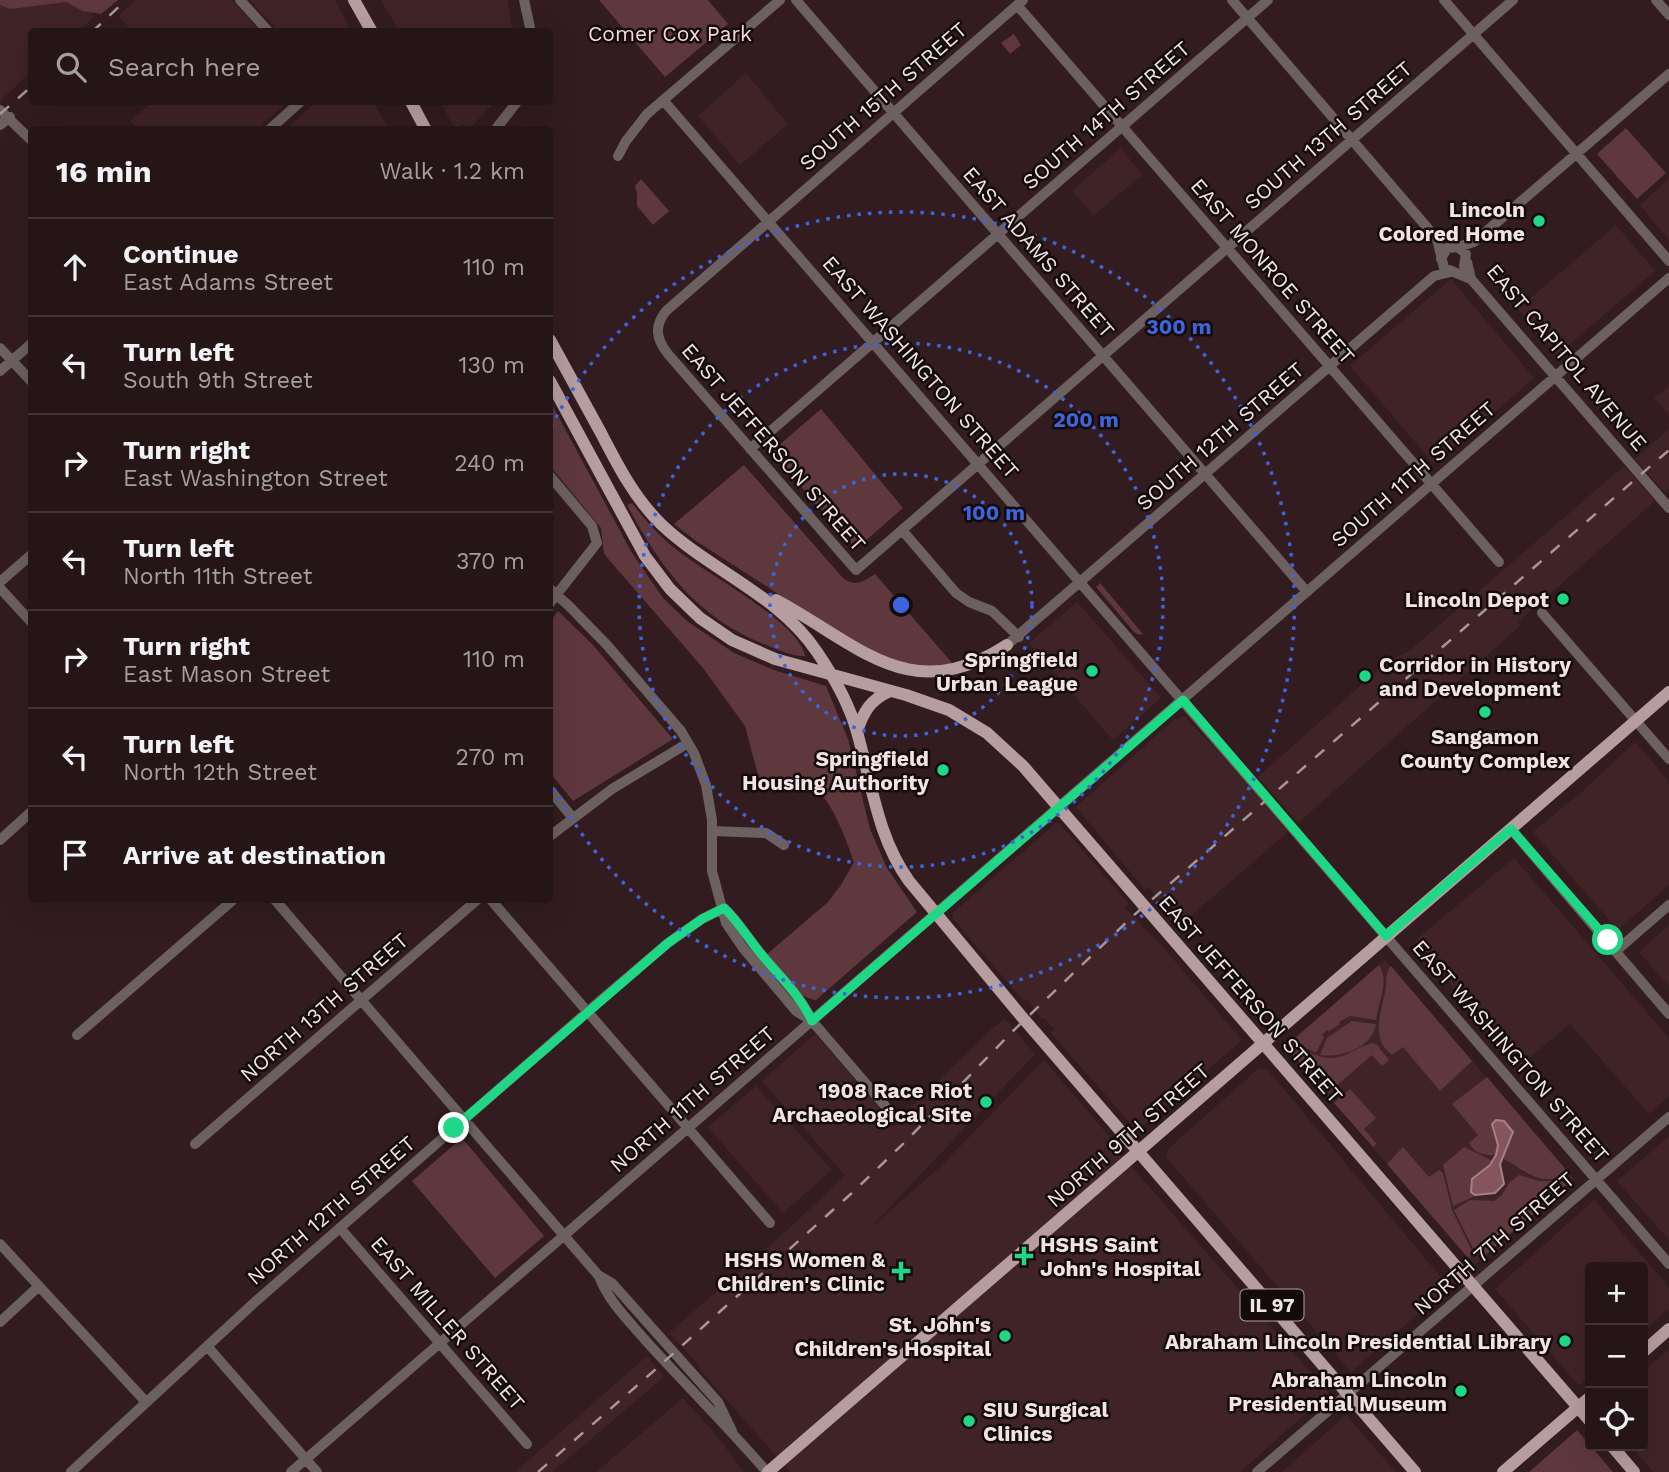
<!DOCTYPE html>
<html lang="en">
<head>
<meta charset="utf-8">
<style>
	body { margin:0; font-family:"Work Sans",sans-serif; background:#2e1e20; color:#f1f3f6 }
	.controls { position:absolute; right:21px; bottom:21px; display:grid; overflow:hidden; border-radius:7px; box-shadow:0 7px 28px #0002 }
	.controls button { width:63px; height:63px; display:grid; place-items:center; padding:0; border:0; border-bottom:2px solid #423436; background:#261517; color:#f1f3f6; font:35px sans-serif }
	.stop { position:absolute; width:21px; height:21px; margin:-16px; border:5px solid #1fd887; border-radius:50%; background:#fff }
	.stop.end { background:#1fd887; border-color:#fff; box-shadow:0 2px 7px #0008 }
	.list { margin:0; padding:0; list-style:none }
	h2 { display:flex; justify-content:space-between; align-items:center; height:91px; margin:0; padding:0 28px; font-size:30px }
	h2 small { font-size:23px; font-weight:400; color:#a49fa1 }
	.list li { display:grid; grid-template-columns:46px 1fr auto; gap:21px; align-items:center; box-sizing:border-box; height:98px; padding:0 28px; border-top:2px solid #423436 }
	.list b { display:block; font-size:26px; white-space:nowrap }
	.list p { margin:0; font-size:23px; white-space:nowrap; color:#a49fa1 }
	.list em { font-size:23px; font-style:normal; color:#a49fa1 }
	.icon { flex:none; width:38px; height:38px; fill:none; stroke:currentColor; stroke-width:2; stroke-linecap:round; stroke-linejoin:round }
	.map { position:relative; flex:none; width:1669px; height:1472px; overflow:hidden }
	.search { position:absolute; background:#261517; box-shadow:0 7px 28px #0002; left:28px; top:28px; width:525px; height:77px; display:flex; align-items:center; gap:18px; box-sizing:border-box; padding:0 24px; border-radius:7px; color:#a49fa1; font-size:26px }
	.panel { position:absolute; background:#261517; box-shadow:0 7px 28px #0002; left:28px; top:126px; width:525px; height:777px; border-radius:7px }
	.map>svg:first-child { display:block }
</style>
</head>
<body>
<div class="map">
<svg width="1669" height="1472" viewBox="0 0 1669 1472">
	<rect width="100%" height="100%" fill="#321c1f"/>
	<path fill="#402327" d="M0,0H79L95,16L78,31L32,32L31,72L0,101Z
		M136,0H232L260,31H132L118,16Z
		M250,0H335L351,31H278Z
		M381,0H507L513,31H399Z
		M746,73L788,124L740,165L698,116Z
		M153,102H288L257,129H138L130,121Z
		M316,102H373L389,129H286Z
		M440,102H495L468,130L463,124L455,129Z
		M1121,148L1142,175L1094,215L1072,191Z
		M1669,179V240L1640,205Z
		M1616,225L1655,271L1557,355L1518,309Z
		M1451,279L1534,378L1434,464L1350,366Z
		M1669,386V414L1654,398Z
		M1669,429V489L1665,493L1635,459Z
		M1624,466L1655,501L1518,622L1521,625L1298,823L1258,777L1388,661L1409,651Z
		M1077,602L1161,698L1113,740L1029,643Z
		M1184,716L1225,759L1288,832L1179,926L1149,887L1145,890L1076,807L1174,720Z
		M1635,742L1657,767L1669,783V885L1618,930L1533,832L1585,789Z
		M1056,823L1061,825L1129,904L1125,907L1128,911L1143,924L1141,926L1157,940L1242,1040L1137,1131L1051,1033L1054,1029L1044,1018L1042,1019L1028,1000L1021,998L953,919L952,914L955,911Z
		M1514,858L1669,1038V1096L1649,1114L1570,1024L1521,1065L1415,944L1417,939Z
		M1669,925V987L1639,952Z
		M1385,960L1574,1179L1475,1265L1285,1046Z
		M1005,1019L1035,1054L868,1230L940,1167L1044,1060L1119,1148L1117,1150L1329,1393L1240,1472H790L698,1367L699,1365L669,1333L794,1224L845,1175L762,1081L815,1034L893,1124L994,1027Z
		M1259,1068L1267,1069L1449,1287L1351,1372L1166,1157L1168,1149Z
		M756,1086L832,1170L783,1213L708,1127Z
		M1669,1136V1240L1617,1181Z
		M1594,1200L1669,1287V1309L1643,1331V1267H1590V1376L1579,1386L1495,1289Z
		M1669,1349V1472H1653L1631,1446H1643V1371Z
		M647,1356L664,1377L552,1472H515Z
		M683,1398L717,1436L744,1472H596Z
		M1346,1415L1396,1472H1282Z"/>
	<path fill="#5e383d" d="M0,0H118L101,14L83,11L66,2L10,9L0,5Z
		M599,0H708L728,24L665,77Z
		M1014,34L1021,45L1010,54L1001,43Z
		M1626,128L1666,173L1637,199L1597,154Z
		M641,179L669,211L653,225L637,206V193L635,186Z
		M550,401L632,553L663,598L687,621L734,653L774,670L826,686L848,739L870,829L887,868L917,912L816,1000C795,998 779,970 766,955L828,902L841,885L854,862C846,840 833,801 814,788C801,779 775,780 759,779L745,726L703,668L604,554L601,528L550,466Z
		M821,409L903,508L856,549L771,452Z
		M744,465L843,578C855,588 864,581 875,574L954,665L943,667L896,664L848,639L696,541L674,524Z
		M632,503C645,520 659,536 677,550C705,573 799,622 805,656C792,657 777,649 764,644C697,618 660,567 627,505Z
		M1100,583L1143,634L1140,635L1135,633L1096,587Z
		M558,611L592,644L673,739L573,801L550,773V622Z
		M1379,965C1390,982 1378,1002 1376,1020L1350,1016L1339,1022L1340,1024L1329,1031L1327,1030L1322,1035L1324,1037L1316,1053L1295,1042L1293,1040Z
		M1391,966L1472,1061L1440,1091L1403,1047L1392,1055C1369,1038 1382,1011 1386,987C1387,979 1385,973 1391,966Z
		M1352,1021L1376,1024C1372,1048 1342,1058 1320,1055L1327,1038Z
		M1373,1043L1377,1045L1389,1060L1382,1066L1372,1055L1327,1094L1290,1052C1302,1046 1316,1058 1329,1058C1346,1059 1358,1046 1373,1043Z
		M1487,1077L1568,1172C1542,1191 1523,1168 1502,1158L1513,1132L1500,1120L1492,1123L1498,1145L1496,1155C1486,1156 1473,1153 1469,1143L1478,1135L1452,1104Z
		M1350,1089L1376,1118L1364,1129L1377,1144L1373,1147L1334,1103Z
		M462,1138L544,1236L495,1278L412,1181Z
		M1403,1147L1429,1177L1439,1170L1443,1173L1452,1210L1472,1251L1469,1259L1387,1164Z
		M1464,1147L1493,1161L1485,1170L1473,1178L1471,1192L1475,1196L1453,1206L1443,1165Z
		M1519,1175L1539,1181H1561L1567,1185L1482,1258L1473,1248L1454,1210L1470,1200L1494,1201L1502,1195L1509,1183Z
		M1577,1430L1613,1472H1529Z"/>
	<path fill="#84555b" stroke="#a58084" stroke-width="2" d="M1496,1120L1504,1121L1513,1132L1500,1164L1504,1184L1495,1193L1475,1195L1471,1192L1472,1179L1490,1165L1496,1155L1498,1145L1492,1124Z"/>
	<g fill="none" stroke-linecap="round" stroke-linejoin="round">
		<path stroke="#6c6061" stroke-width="10" d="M240,0L269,32
			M524,0L531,32
			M796,0L1307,592
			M1023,0L666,311C654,326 656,339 668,354L856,570L1513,0
			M1232,0L1437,239L1444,268L1471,279
			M1444,0L1669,261
			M1656,0L1669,15
			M1017,5L1499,562
			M663,100L1669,1264
			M0,110L32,141
			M0,125L10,117
			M269,130L300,102
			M495,130L517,102
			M618,156L626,141L647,114L780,0
			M1458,247L1474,242L1669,74
			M1441,259L1447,248L1458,247L1466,254L1464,266
			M1467,262L1471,279L1669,508
			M0,348L32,382
			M0,371L32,343
			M750,449L1268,0
			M550,476L592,526L597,543L550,603
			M902,530L956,593L969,602L992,611L1019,637
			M0,582L32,554
			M0,588L32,623
			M550,589L569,606L607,645L681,731L694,753L706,785L712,820V871L726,923L743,948L796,1011L812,1021
			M1542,613L1669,759
			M1007,645L1434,276L1451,272
			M550,790L572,817
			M1511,829L1669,1014
			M712,831L766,833L784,845
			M550,836L612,789L688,743
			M0,840L32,811
			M275,900L598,1275L612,1283L718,1402L732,1431
			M491,900L770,1223
			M724,908C739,922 749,940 762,955C780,977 800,995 812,1021L886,1107
			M1616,951L1669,905
			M77,1035L233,900
			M195,1144L477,900
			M340,1228L527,1444
			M0,1244L146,1402
			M599,1276C608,1301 629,1321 646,1341C686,1385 728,1427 767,1472
			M0,1322L39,1286
			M207,1346L317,1472
			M71,1472L255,1302L601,1000L668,943L702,919L724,908
			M291,1472L1669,278
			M1257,1472L1669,1117"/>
		<path stroke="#b69d9f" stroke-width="12" d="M354,0L372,32
			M411,102L426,130
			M550,340C567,371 584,402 601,433C618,466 635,499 662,525C711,571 779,595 817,652C834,677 849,703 857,732C872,784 877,836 909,881L1022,1017L1415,1472
			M550,381L645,556L670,589L700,618L732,640L775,659L906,695L949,710L987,733L1023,766L1590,1421
			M776,600C860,645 910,708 1007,645
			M857,731C864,711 870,700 890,691
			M1643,1352L1669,1329
			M1612,1446L1634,1472
			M768,1472L1669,692
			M1503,1472L1590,1397"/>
		<path stroke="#a89698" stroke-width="2.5" stroke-dasharray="12 12" stroke-linecap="butt" d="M92,32L126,0
			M0,114L32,86
			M538,1472L656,1369L853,1192L904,1143L1013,1031L1133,916L1669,450"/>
	</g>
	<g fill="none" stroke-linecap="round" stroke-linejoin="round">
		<path stroke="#1fd887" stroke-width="9" d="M454,1128L668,943L702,919L724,908C739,922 749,940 762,955C780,977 800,995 812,1021L1183,700L1386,936L1511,829L1608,940"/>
	</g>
	<g fill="none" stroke="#3d64da" stroke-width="3.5" stroke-dasharray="3.5 7">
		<circle cx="901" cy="605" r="131"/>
		<circle cx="901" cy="605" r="262"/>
		<path d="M551 427A393 393 0 1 1 551 783"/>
	</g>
	<g fill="#1fd887" stroke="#130a0b" stroke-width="2.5">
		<circle cx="1539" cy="221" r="7"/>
		<circle cx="1563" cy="599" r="7"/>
		<circle cx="1092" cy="671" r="7"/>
		<circle cx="1365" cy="676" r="7"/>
		<circle cx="1485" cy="712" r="7"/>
		<circle cx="943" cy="770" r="7"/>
		<circle cx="986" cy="1102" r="7"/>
		<path d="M1020.5 1245.5h7v7h7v7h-7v7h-7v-7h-7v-7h7z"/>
		<path d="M897.5 1260.5h7v7h7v7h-7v7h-7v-7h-7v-7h7z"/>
		<circle cx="1005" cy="1336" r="7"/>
		<circle cx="1565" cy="1341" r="7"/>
		<circle cx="1461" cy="1391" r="7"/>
		<circle cx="969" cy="1421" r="7"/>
	</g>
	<g text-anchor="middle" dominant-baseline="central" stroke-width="5" stroke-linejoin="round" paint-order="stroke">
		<rect fill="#130a0b" stroke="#b0a2a4" stroke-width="2" x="1240.5" y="1289.5" width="63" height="31" rx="5"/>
		<g font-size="19" font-weight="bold" fill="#f3e3e5">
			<text x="1272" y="1305">IL 97</text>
		</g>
		<g font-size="21" fill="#f9d8db" stroke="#130a0b">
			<text x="670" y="33">Comer Cox Park</text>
		</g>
		<g font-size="21" fill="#f3e3e5" stroke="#130a0b">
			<text transform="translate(883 96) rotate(-41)">SOUTH 15TH STREET</text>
			<text transform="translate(1106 115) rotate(-41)">SOUTH 14TH STREET</text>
			<text transform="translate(1328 135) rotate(-41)">SOUTH 13TH STREET</text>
			<text transform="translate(1039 252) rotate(49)">EAST ADAMS STREET</text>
			<text transform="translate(1273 271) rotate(49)">EAST MONROE STREET</text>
			<text transform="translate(1567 357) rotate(50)">EAST CAPITOL AVENUE</text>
			<text transform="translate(921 367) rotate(49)">EAST WASHINGTON STREET</text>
			<text transform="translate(1220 436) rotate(-41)">SOUTH 12TH STREET</text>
			<text transform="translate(774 447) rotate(49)">EAST JEFFERSON STREET</text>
			<text transform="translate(1413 474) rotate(-41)">SOUTH 11TH STREET</text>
			<text transform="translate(1251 999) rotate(49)">EAST JEFFERSON STREET</text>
			<text transform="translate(324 1007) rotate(-41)">NORTH 13TH STREET</text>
			<text transform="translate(1511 1051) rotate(49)">EAST WASHINGTON STREET</text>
			<text transform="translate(692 1099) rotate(-41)">NORTH 11TH STREET</text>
			<text transform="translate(1128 1135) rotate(-41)">NORTH 9TH STREET</text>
			<text transform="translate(331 1210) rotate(-41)">NORTH 12TH STREET</text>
			<text transform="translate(1494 1243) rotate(-41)">NORTH 7TH STREET</text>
			<text transform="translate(448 1323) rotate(49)">EAST MILLER STREET</text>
		</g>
		<g font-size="21" font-weight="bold" fill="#f3e3e5" stroke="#130a0b" text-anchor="end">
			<text x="1525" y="209">Lincoln<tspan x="1525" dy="24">Colored Home</tspan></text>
			<text x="1549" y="599">Lincoln Depot</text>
			<text x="1078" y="659">Springfield<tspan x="1078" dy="24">Urban League</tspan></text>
			<text x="1379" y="664" text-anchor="start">Corridor in History<tspan x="1379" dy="24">and Development</tspan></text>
			<text x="1485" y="736" text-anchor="middle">Sangamon<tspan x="1485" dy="24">County Complex</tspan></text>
			<text x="929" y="758">Springfield<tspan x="929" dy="24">Housing Authority</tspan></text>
			<text x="972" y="1090">1908 Race Riot<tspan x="972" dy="24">Archaeological Site</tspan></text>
			<text x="1040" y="1244" text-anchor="start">HSHS Saint<tspan x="1040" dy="24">John's Hospital</tspan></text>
			<text x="885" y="1259">HSHS Women &amp;<tspan x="885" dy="24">Children's Clinic</tspan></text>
			<text x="991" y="1324">St. John's<tspan x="991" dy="24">Children's Hospital</tspan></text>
			<text x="1551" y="1341">Abraham Lincoln Presidential Library</text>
			<text x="1447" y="1379">Abraham Lincoln<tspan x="1447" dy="24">Presidential Museum</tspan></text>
			<text x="983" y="1409" text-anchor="start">SIU Surgical<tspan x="983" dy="24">Clinics</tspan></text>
		</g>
	</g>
	<circle cx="901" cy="605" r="10" fill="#3d64da" stroke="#130a0b" stroke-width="3.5"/>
	<g font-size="21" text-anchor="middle" font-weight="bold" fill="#3d64da" stroke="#130a0b" stroke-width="5" stroke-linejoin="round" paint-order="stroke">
		<text x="1179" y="334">300 m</text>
		<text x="1086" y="427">200 m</text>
		<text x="994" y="520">100 m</text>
	</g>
</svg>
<div class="controls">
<button>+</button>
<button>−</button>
<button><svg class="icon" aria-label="locate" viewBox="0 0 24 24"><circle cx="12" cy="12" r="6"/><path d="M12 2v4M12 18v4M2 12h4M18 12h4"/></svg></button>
</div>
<div class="stop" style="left:1608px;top:940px"></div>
<div class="stop end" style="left:454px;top:1128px"></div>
<div class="search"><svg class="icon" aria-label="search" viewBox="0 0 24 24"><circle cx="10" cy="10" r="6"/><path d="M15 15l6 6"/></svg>Search here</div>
<section class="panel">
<h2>16 min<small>Walk · 1.2 km</small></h2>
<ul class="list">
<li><svg class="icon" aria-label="ahead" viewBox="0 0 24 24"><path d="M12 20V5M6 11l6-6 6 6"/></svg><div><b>Continue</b><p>East Adams Street</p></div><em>110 m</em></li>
<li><svg class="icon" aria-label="left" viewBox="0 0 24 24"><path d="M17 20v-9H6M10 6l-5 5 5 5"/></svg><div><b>Turn left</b><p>South 9th Street</p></div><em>130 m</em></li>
<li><svg class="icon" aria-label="right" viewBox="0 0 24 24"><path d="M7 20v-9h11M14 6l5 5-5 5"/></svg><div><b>Turn right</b><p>East Washington Street</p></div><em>240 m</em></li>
<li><svg class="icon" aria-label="left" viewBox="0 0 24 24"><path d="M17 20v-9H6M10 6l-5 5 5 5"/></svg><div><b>Turn left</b><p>North 11th Street</p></div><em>370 m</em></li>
<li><svg class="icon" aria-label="right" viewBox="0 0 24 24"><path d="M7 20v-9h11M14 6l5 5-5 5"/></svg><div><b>Turn right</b><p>East Mason Street</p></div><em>110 m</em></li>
<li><svg class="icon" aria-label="left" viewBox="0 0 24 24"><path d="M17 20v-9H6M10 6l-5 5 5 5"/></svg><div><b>Turn left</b><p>North 12th Street</p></div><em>270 m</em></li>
<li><svg class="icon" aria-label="arrive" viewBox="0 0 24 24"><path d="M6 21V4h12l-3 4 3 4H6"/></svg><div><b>Arrive at destination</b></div></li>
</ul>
</section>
</div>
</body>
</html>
